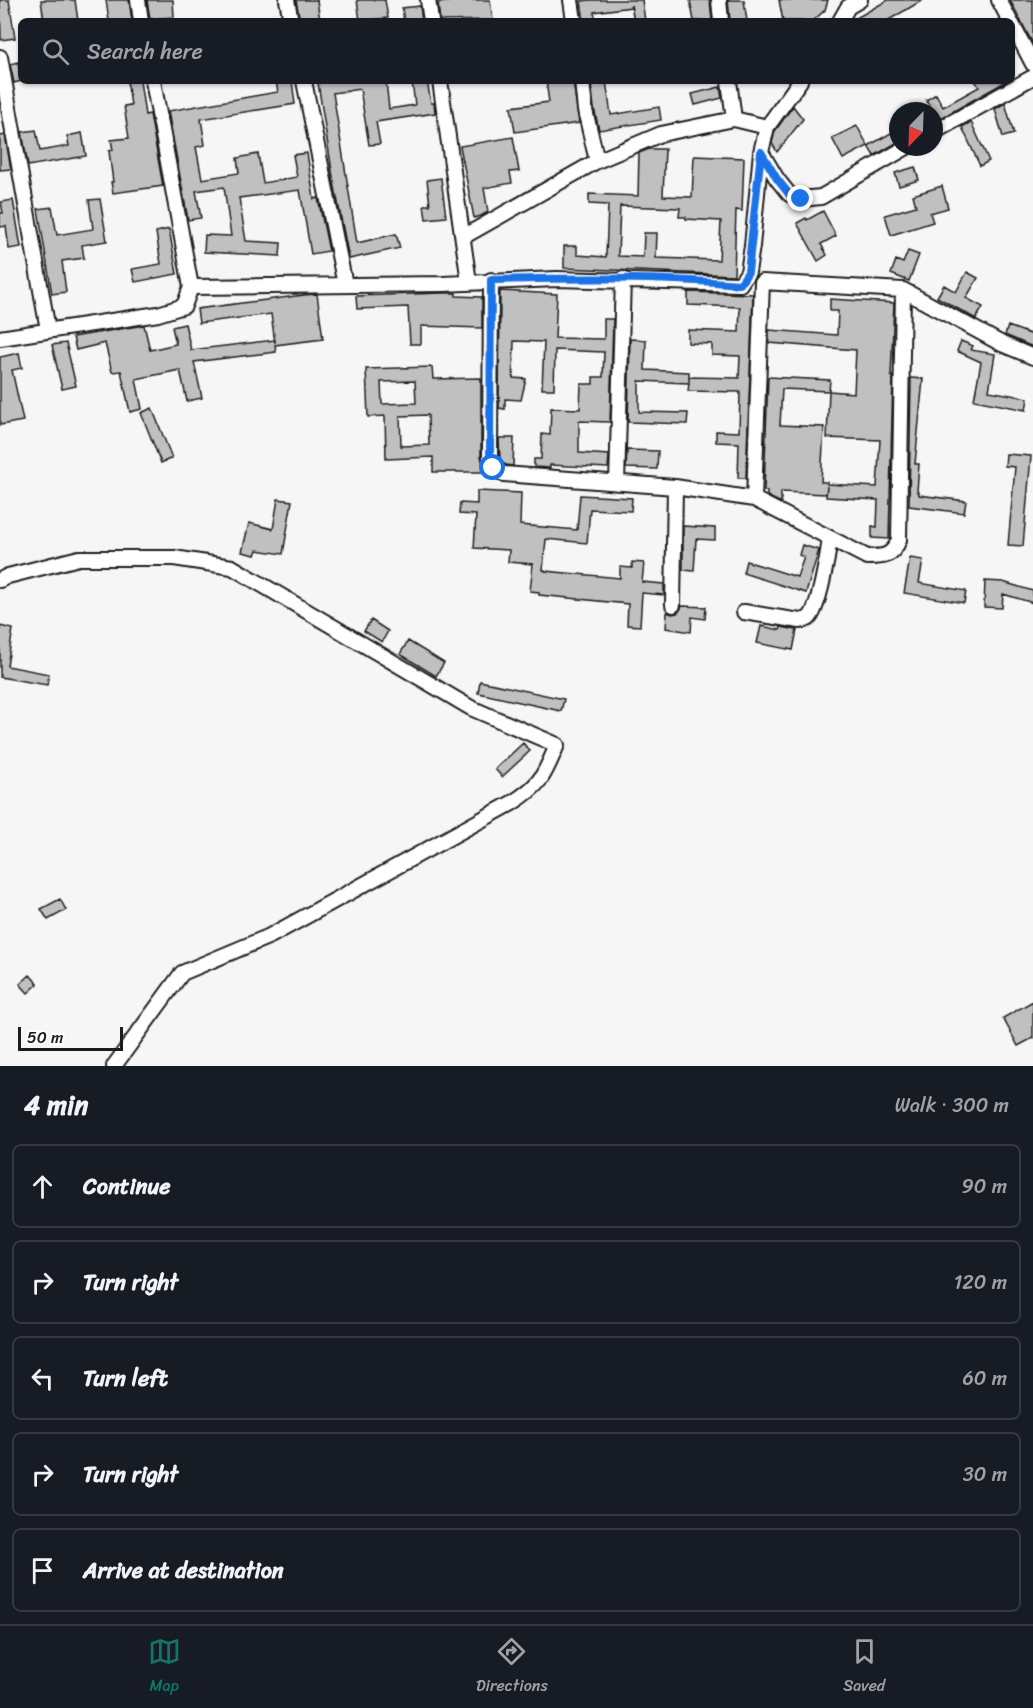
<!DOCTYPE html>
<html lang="en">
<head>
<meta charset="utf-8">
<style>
	body { margin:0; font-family:Sriracha,sans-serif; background:#242831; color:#f1f3f6 }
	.compass { position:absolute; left:889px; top:102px; width:54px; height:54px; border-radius:50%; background:#171b24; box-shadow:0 2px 4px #0004; rotate:203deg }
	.scale { position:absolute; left:18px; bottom:15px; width:105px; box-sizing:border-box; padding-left:6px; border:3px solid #1c1c1c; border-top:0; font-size:16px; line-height:21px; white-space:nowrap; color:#1c1c1c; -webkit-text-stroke:4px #fff; paint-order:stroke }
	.stop { position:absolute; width:18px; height:18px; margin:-14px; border:4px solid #1a73e8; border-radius:50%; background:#fff }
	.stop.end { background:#1a73e8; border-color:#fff; box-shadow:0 2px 6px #0008 }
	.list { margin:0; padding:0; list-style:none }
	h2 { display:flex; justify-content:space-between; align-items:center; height:78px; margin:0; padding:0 24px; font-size:26px }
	h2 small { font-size:20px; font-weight:400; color:#9ea1a6 }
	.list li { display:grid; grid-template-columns:39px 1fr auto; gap:18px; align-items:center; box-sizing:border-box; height:84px; margin:0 12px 12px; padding:0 12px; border:2px solid #363941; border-radius:9px }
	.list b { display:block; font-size:22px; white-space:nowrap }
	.list em { font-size:20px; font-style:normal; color:#9ea1a6 }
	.icon { flex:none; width:33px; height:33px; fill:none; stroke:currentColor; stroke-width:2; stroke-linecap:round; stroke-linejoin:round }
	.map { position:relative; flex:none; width:1033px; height:1066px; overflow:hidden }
	.search { position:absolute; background:#171b24; box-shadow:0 2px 4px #0004; left:18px; right:18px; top:18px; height:66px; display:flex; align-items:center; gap:15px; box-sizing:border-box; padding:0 21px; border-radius:9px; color:#9ea1a6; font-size:22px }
	.sheet { height:558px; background:#171b24 }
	nav { display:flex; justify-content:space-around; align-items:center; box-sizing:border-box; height:84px; border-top:2px solid #363941; background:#171b24; font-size:16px; color:#9ea1a6 }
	nav a { display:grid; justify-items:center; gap:3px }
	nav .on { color:#0f766e }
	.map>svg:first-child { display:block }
</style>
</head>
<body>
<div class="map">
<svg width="1033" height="1066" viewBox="0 0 1033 1066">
	<rect width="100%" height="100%" fill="#f6f6f6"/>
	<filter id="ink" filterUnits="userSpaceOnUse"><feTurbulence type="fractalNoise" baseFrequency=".0167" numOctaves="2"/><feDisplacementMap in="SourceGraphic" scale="12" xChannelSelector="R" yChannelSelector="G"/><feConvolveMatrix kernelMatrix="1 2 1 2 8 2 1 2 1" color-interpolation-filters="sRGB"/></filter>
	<g filter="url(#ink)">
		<path fill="#c0c0c0" stroke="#1c1c1c" stroke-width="1.5" fill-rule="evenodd" d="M0,0H9L15,38L1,40Z
			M41,0H75L78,21H44Z
			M106,0H129L132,21H109Z
			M147,0H173L174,17L150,19Z
			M296,0H317L320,21H300Z
			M357,0H385L388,18L360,21Z
			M460,0H490L493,20L440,21L438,3Z
			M590,0H642L645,21H634L631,5V7L594,12L596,21H584L581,1Z
			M690,0H710L712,21H694Z
			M728,0H744L747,21H730Z
			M779,0H828L825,10L813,21H783Z
			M888,0H923L887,21H851Z
			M1010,0H1033V44Z
			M420,6L422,21H404L402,8Z
			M18,62L21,81L14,83L10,64Z
			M127,81H140L145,115L150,114L163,186L113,193L111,182H113L109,151L113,150L111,140L129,138L124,106L131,105Z
			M276,81H292L295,104L201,119L205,145L196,147L202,179L239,173L237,158L258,154L263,183L297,177L293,155L307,153L314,199L318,198L329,251L311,254L300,190L239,198L246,241L281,243L280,256L204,252L205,235L231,236L224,187L196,191L201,218L188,220L168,111L278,92Z
			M330,81H386L389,109L415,105L412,81H427L431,103H434L435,113L376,122L380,144L369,145L360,89L333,93L357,243L396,234L400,248L349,259L333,177L318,83Z
			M546,81H573L579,123L515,132L511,107L549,102Z
			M591,81H606L611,115L659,107L661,120L599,130L594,108Z
			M975,81H1007L934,122V111H932L926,100L936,94L943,107L979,87Z
			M720,87L722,98L695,105L692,94Z
			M1005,103L1014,134L1003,137L995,109Z
			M793,106L803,119L777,152L772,143L775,131Z
			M971,122L989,161L980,166L962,127Z
			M857,126L868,146L843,159L832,138Z
			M898,129V142L874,156L868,146Z
			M36,130L40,151L69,146L67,136L82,133L86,156L28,166L22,132Z
			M5,135L11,169L0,170V136Z
			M513,137L519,171L510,172L512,183L484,188L488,212L481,216L474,218L460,146Z
			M649,149H665L663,196L692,197L694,156L744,158L742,211L736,210L734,275L564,268V246H577V255L606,257L608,205L589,204V194L638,196L639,153ZM620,206L680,208L679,217H686V219L721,221L719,260L656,258L657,233H644L643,257L618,256Z
			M915,167L919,180L899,186L895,173Z
			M441,178L446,217L426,219L424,205H430L427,180Z
			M942,186L948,208L930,213L933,222L891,235L885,215L916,206L913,195Z
			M100,199L107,241L82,245L84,258L62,261L66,292L52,294L38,209L52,207L57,235L93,229L89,200Z
			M13,200L21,247L9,249L6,226L0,227V213H3L1,202Z
			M823,211L836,236L821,244L827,255L818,261L797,223L806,218L807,220Z
			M169,229L177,274L135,282L132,269L161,264L156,232Z
			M908,251L919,255L909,281L891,274L896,260L903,263Z
			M967,272L978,278L966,298L983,307L976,319L937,297L944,285L956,292Z
			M500,291L557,294L555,338L604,339V319H613L610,422L579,421V453L609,455L608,468L550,465V468L534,467V459H541L542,434L550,435L551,408L580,409L581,384H593V377H603L604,352L555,350L554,389H542L544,342L514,341L513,378L526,379L521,400L505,399V409L499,408Z
			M688,292L753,294L746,478H738L739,443L716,442V431L739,432L740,392L688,391L689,383L639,381V412L688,413L687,424L628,422L630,339L646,340L645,370L689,372V382V377L739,378L740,356L712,355V344L688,343V330L739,332L740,307L688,305Z
			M441,293H456V296L482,297V328L421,326V344H410L408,307L357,309L356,296Z
			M317,294L323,339L275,345L276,352L194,362L202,398L187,401L180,370L136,379L142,409L130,412L121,371L112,372L105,343L76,350L73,337L144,325L150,350L176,344L172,327L185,324L191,350L275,340V343L271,314L199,323L197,309L304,295Z
			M830,299L894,303L891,376H893L889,539L872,538V526L877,527L878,500L826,497L827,486L826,494L781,492V503L767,496V491H764L768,377L830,380L829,391L854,393L856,350L769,343V330L837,335L838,311H830ZM782,389L829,391L827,438L880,440L877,487L827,484V482H821L824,427L780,425Z
			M1008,326L1033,335V347L1005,335Z
			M961,341L973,346L971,350L995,354L989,391L1028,398L1026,410L974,400L981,362L957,351Z
			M66,343L76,386L62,389L52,345Z
			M19,353L22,368L12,370L23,421L0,425V357Z
			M432,367L433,379L481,378V456L485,470H483V472H433V457L386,459L385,416L368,417L366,369ZM415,381L416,403L382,404L381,382ZM428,415L429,445L401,446L400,416Z
			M911,378L923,379L915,464H919L917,492H919V495L966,501L964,513L909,506Z
			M152,408L172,458L161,463L141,413Z
			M499,438H514L513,466L506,465L500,461Z
			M627,450L658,451L657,469L626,468Z
			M1006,454L1031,456L1023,546L1008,545L1015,467L1005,466Z
			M477,491L521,493L520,525L577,530L580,495L632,498L631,511L590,509L587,543L546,539L543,570H545V571L620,578V567L632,568V562L644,563L642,582L664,584V595L642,593L640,626L627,625L628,604L539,595V592L530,591L533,564L508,562L509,550L474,548L476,515L459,514L460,503L477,504Z
			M278,499L292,501L283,554L257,550L255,555L242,552L249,523L273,529Z
			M683,526L715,528V540L696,539L694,571L683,570Z
			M802,545L819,550L806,593L743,573L746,561L797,577L804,557L799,555Z
			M910,558L923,560L919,583L966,591L964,603L904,593Z
			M985,581L1003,582L1033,591V603L1003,594L1002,608L984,607Z
			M682,606L706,607L705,619L692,617L691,632L666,628L667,612L672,614L677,613L680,610Z
			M371,620L388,631L382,642L364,631Z
			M0,626L13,629L7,666L49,674L47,685L0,677Z
			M761,626L780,630L781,627L797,630L793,650L757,643Z
			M408,641L444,663L436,676L400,654Z
			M480,681L564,699L561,711L478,693Z
			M523,743L530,751L502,777L495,769Z
			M60,899L66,910L48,920L41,909Z
			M30,975L38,984L28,993L20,984Z
			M1033,1001V1038L1018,1046L1003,1018Z"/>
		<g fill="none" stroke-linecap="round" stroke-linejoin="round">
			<g stroke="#1c1c1c" stroke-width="18">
				<path id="street" d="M138,0L141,21
					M287,0L291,21
					M428,0L431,21
					M571,0L574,21
					M719,0L721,21
					M999,0L1010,21
					M840,21L848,7L860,0
					M1012,24L1033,64
					M0,57L48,330
					M153,81L191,287
					M304,81L345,285
					M440,81L469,282
					M729,81L734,119L767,127
					M934,132L1033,77
					M761,152L777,179L789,194L801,199L821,197L907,147
					M597,161L661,134L734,119
					M463,237L597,161L585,110L582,81
					M491,280L490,456C491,466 494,470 504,474L675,487L754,499L762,282L903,290L1002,344L1033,357
					M0,338L158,314L184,306L191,287L443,284L556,279L740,284L748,272L752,246L761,152L767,127L800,81
					M617,483L623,279
					M754,499L867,557C883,557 892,557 899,540L903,290
					M0,580L8,576L79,558H174L232,567L471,708L557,745C544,776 541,785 512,803L270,936L182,973L114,1066
					M673,605L675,487
					M744,612L800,621C803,620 807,620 809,618C819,609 828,554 830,539"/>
			</g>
			<use href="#street" stroke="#fff" stroke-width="14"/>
		</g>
	</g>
	<g fill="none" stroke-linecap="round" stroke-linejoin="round" filter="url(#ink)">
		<path stroke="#1a73e8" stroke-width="8" d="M493,468L490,464V456L491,280C574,278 658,277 740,284L748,272L761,152L777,179L789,194L801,199"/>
	</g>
</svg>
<svg class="compass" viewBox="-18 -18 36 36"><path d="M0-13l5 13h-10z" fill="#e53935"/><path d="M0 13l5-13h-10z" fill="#9ea1a6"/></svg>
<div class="scale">50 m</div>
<div class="stop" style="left:493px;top:468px"></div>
<div class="stop end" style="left:801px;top:199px"></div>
<div class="search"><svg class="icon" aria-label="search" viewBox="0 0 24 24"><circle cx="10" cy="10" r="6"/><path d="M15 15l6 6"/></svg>Search here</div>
</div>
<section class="sheet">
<h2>4 min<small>Walk · 300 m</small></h2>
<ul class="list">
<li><svg class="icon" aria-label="ahead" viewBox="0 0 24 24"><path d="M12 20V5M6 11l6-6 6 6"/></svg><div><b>Continue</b></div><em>90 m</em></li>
<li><svg class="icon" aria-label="right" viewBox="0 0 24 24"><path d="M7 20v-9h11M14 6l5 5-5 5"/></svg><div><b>Turn right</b></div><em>120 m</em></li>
<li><svg class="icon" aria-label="left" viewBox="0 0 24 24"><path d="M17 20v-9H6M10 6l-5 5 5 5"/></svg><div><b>Turn left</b></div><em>60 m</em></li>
<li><svg class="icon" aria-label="right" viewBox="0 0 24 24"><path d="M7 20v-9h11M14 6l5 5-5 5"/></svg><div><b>Turn right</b></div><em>30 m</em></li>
<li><svg class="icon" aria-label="arrive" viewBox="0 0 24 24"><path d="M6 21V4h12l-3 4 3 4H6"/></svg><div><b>Arrive at destination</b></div></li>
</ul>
</section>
<nav>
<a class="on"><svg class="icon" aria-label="map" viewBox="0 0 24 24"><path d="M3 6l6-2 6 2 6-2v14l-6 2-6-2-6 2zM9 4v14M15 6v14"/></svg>Map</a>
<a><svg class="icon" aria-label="directions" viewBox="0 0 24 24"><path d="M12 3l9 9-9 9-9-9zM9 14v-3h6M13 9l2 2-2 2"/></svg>Directions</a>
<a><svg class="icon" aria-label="saved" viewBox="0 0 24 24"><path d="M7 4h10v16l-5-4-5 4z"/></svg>Saved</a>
</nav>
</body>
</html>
